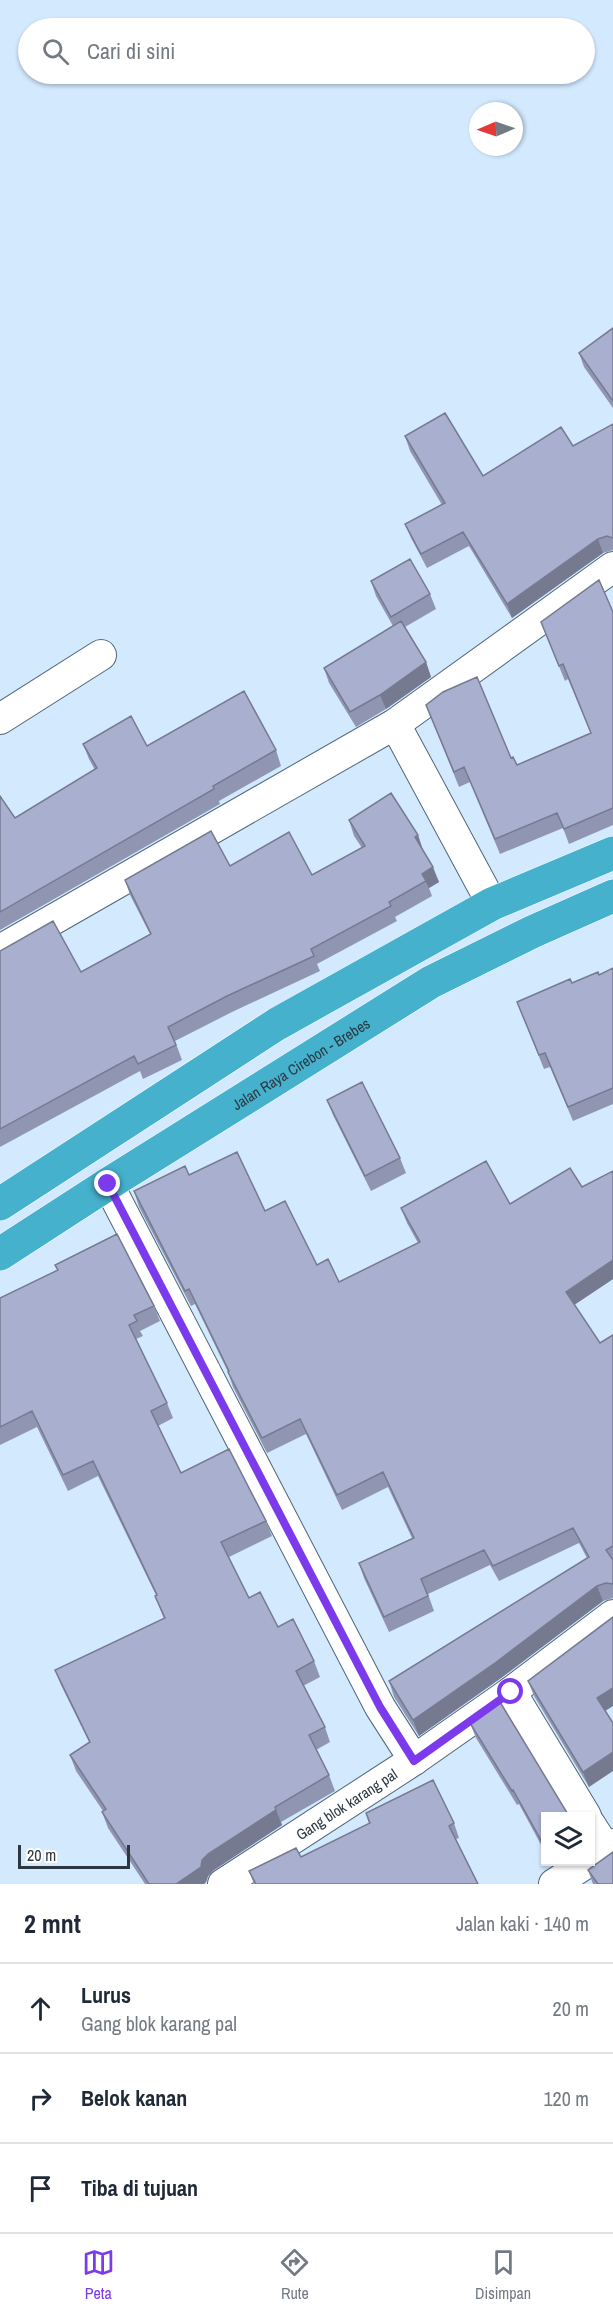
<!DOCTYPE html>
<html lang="id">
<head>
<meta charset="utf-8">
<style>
	body { margin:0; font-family:"Archivo Narrow",sans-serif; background:#f6f6f7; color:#1f2937 }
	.controls { position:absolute; right:18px; bottom:18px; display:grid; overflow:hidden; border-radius:0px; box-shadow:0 2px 4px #0004 }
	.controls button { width:54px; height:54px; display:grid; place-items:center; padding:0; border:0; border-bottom:2px solid #e0e1e3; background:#fff; color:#1f2937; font:30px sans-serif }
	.compass { position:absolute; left:469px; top:102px; width:54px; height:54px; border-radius:50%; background:#fff; box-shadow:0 2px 4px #0004; rotate:268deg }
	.scale { position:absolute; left:18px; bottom:15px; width:112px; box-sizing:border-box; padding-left:6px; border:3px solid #2c3741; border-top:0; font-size:16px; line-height:21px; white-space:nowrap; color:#2c3741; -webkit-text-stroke:4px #fff; paint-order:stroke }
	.stop { position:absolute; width:18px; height:18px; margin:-14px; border:4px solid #7c3aed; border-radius:50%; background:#fff }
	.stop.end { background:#7c3aed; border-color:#fff; box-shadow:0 2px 6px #0008 }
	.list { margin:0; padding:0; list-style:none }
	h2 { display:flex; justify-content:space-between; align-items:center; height:78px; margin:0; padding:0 24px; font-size:26px }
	h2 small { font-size:20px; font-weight:400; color:#747a83 }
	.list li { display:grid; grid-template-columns:39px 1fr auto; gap:18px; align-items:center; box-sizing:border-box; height:90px; padding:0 24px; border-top:2px solid #e0e1e3 }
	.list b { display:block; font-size:22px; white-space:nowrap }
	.list p { margin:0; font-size:20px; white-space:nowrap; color:#747a83 }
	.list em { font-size:20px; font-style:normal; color:#747a83 }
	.icon { flex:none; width:33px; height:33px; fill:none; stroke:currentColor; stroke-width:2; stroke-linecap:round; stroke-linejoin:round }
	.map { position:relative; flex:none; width:613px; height:1884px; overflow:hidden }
	.search { position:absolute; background:#fff; box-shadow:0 2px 4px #0004; left:18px; right:18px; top:18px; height:66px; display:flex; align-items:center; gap:15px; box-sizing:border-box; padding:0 21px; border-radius:33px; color:#747a83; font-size:22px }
	.sheet { height:348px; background:#fff }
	nav { display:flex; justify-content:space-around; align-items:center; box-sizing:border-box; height:84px; border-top:2px solid #e0e1e3; background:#fff; font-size:16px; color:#747a83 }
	nav a { display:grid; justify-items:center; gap:3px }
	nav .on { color:#7c3aed }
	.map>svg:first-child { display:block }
</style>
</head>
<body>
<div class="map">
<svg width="613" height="1884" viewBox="0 0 613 1884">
	<rect width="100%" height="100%" fill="#d3e9fe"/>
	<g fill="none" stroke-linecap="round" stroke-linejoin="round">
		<g stroke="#4e667c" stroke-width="32">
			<g id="street">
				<path d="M0,719L101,655"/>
				<path d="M395,724L492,904"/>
				<path d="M0,950L395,724L613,567"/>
				<path d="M108,1184L380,1707L414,1760"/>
				<path d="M511,1692L586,1816"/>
				<path d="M590,1824L606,1849L613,1844"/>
				<path id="s1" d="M223,1884L414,1760L511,1692L613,1615"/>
				<path d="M554,1884L588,1862"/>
			</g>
		</g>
		<g stroke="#fff" stroke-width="34">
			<g id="highway">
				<path d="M0,1204L277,1024L492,904L613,853"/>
				<path id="s2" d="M0,1254L108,1184L431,982L532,932L613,896"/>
			</g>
		</g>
		<use href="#street" stroke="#fff" stroke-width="30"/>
		<use href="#highway" stroke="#45b1cc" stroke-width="33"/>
	</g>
	<path fill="#9096b2" d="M613,328V408L584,367L579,353Z
		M613,424V550L603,553L512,618L469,546L427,568L411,538L405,524L442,505L410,451L405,436L483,476L573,446Z
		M371,581L430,594L436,609L405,627L426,662L431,677L386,709L356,727L329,683L324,668L393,626L376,596Z
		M613,612V825L569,844L563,828L500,854L470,782L459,787L426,705L511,758L517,765L591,734L568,679L565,681L541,622Z
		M83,744L276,750L281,766L219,801L220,804L0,930V796L15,818L95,770L89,759Z
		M349,820L418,835L423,850L439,882L429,888L432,896L395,917L397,921L317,964L320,971L232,1012L175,1041L182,1060L143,1079L140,1071L0,1147V951L81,972L150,934L130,895L125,880L230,866L312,875L362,848L354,836Z
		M613,968V1104L573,1121L550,1067L544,1069L517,1002L599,975Z
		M327,1100L400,1158L406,1173L371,1191L333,1115Z
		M613,1171V1279L574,1305L600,1343L613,1335V1598L603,1601L501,1678L419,1736L394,1697L389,1681L587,1558L579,1543L499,1581L490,1565L428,1594L434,1611L389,1632L364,1578L359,1563L412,1538L388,1487L342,1510L306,1434L267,1453L233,1387L228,1372L195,1304L191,1306L139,1207L134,1191L189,1175L265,1211L317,1265L339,1282L418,1243L407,1223L401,1208L510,1204L582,1187Z
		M55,1265L154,1306L160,1321L140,1331L143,1336L136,1339L167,1403L173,1418L158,1426L181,1473L266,1521L272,1536L229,1557L249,1598L314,1661L320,1677L303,1686L325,1727L330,1742L316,1750L329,1775L335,1791L281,1822L282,1825L214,1870L208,1876L206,1882L204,1884H145L108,1828L102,1812L103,1811L76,1771L70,1755L89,1742L61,1685L55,1670L164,1619L155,1596L156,1595L98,1476L68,1491L37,1427L0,1445V1298L58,1270Z
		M528,1681L606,1711L589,1787L534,1696Z
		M470,1723L546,1816V1854L519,1804L517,1805L476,1738Z
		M366,1813L454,1823L459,1838L456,1839L478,1884H254L249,1871L301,1857L369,1824Z
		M550,1862H557L552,1865Z
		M588,1870L613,1884H593Z"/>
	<path fill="#767a91" d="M598,539L603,553L512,618L507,604Z
		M426,662L431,677L386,709L380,695Z
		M418,835L423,851L415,837Z
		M433,867L439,882L429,888L422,874Z
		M613,1260V1279L571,1307L566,1292Z
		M597,1586L603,1601L501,1678L419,1736L413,1720Z
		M613,1688V1706L602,1713L597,1698Z
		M613,1752V1771L589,1787L583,1772Z
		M276,1810L282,1825L214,1870L208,1876L206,1882L204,1884H176L208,1854Z"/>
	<path fill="#a8afcf" stroke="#767a91" stroke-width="1.5" d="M613,328V401L579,353Z
		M445,413L483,476L561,427L573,446L613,424V538L607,536L598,539L507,604L463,532L421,554L405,524L445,503L405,436Z
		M410,559L430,594L391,617L371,581Z
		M599,580L613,612V808L564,829L557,813L495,839L464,767L454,772L426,705L443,692L477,677L511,758L513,757L517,765L591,733L563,664L559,666L541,622Z
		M401,621L426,662L380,695L350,712L324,668Z
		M244,691L276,750L213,786L214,789L0,912V796L15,818L97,768L83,744L131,716L147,746Z
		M391,793L418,835L415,837L433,867L422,874L426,881L389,902L391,906L311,949L314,956L227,996L168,1027L176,1045L138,1064L134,1056L0,1129V951L53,921L81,972L151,934L125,880L211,831L230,866L289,832L312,875L365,846L349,820Z
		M613,968V1088L568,1107L545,1053L539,1055L517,1002L570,979L572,983L598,972L599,975Z
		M362,1082L400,1158L365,1176L327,1100Z
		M237,1152L265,1211L285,1201L317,1265L328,1259L339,1282L420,1242L401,1208L486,1161L510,1204L570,1168L582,1187L613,1171V1260L566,1292L600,1343L613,1335V1546L606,1550L613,1560V1584L606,1583L597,1586L495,1663L413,1720L389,1681L589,1557L573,1528L493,1566L484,1550L421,1579L428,1596L384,1617L359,1563L414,1538L383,1472L337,1495L300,1419L262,1438L228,1372L229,1371L189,1289L185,1291L134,1191L185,1166L189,1175Z
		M117,1234L154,1306L134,1315L137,1321L129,1325L167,1403L151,1411L181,1473L229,1449L266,1521L221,1542L249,1598L260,1592L278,1627L293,1619L314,1661L296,1671L325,1727L309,1735L329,1775L275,1807L276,1810L208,1854L202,1860L201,1867L176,1884H149L102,1812L106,1809L70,1755L90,1742L55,1670L165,1618L155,1596L157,1595L93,1461L63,1475L32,1411L0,1427V1298L58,1270L55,1265Z
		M613,1617V1688L597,1698L613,1723V1752L583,1772L528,1681Z
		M500,1702L569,1816H546V1849L513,1790L512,1791L470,1723Z
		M433,1780L454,1823L449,1826L478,1884H256L249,1871L296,1848L301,1857L370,1823L366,1813Z
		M613,1852V1884H598L588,1870Z"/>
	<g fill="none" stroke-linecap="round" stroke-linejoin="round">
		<path stroke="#7c3aed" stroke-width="8" d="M108,1184L380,1707L414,1761L511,1692"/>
	</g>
	<g text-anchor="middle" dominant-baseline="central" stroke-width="4.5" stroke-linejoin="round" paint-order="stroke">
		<g font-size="15" fill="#2c3741" stroke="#fff">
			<text stroke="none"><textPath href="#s2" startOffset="356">Jalan Raya Cirebon - Brebes</textPath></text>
			<text stroke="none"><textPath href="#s1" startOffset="147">Gang blok karang pal</textPath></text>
		</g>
	</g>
</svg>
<div class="controls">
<button><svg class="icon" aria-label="layers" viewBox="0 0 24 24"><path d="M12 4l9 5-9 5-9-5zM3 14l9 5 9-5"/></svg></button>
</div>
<svg class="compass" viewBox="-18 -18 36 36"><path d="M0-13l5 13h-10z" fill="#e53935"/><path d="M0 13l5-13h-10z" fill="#747a83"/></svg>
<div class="scale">20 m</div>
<div class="stop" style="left:511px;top:1692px"></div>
<div class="stop end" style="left:108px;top:1184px"></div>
<div class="search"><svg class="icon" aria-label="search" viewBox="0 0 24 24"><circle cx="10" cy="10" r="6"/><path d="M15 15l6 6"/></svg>Cari di sini</div>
</div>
<section class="sheet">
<h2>2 mnt<small>Jalan kaki · 140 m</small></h2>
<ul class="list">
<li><svg class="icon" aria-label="ahead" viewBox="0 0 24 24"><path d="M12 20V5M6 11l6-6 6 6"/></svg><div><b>Lurus</b><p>Gang blok karang pal</p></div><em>20 m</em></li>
<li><svg class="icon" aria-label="right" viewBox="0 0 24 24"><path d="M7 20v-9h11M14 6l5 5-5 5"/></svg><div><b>Belok kanan</b></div><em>120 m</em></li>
<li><svg class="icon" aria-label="arrive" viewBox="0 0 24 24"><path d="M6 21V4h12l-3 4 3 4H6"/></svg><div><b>Tiba di tujuan</b></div></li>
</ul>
</section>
<nav>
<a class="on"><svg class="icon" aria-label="map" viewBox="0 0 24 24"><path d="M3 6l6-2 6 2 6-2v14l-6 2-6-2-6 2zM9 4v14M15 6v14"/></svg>Peta</a>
<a><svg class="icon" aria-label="directions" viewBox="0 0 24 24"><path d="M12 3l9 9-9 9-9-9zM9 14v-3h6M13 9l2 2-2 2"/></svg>Rute</a>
<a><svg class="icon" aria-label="saved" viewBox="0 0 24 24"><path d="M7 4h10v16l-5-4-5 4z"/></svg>Disimpan</a>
</nav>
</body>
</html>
